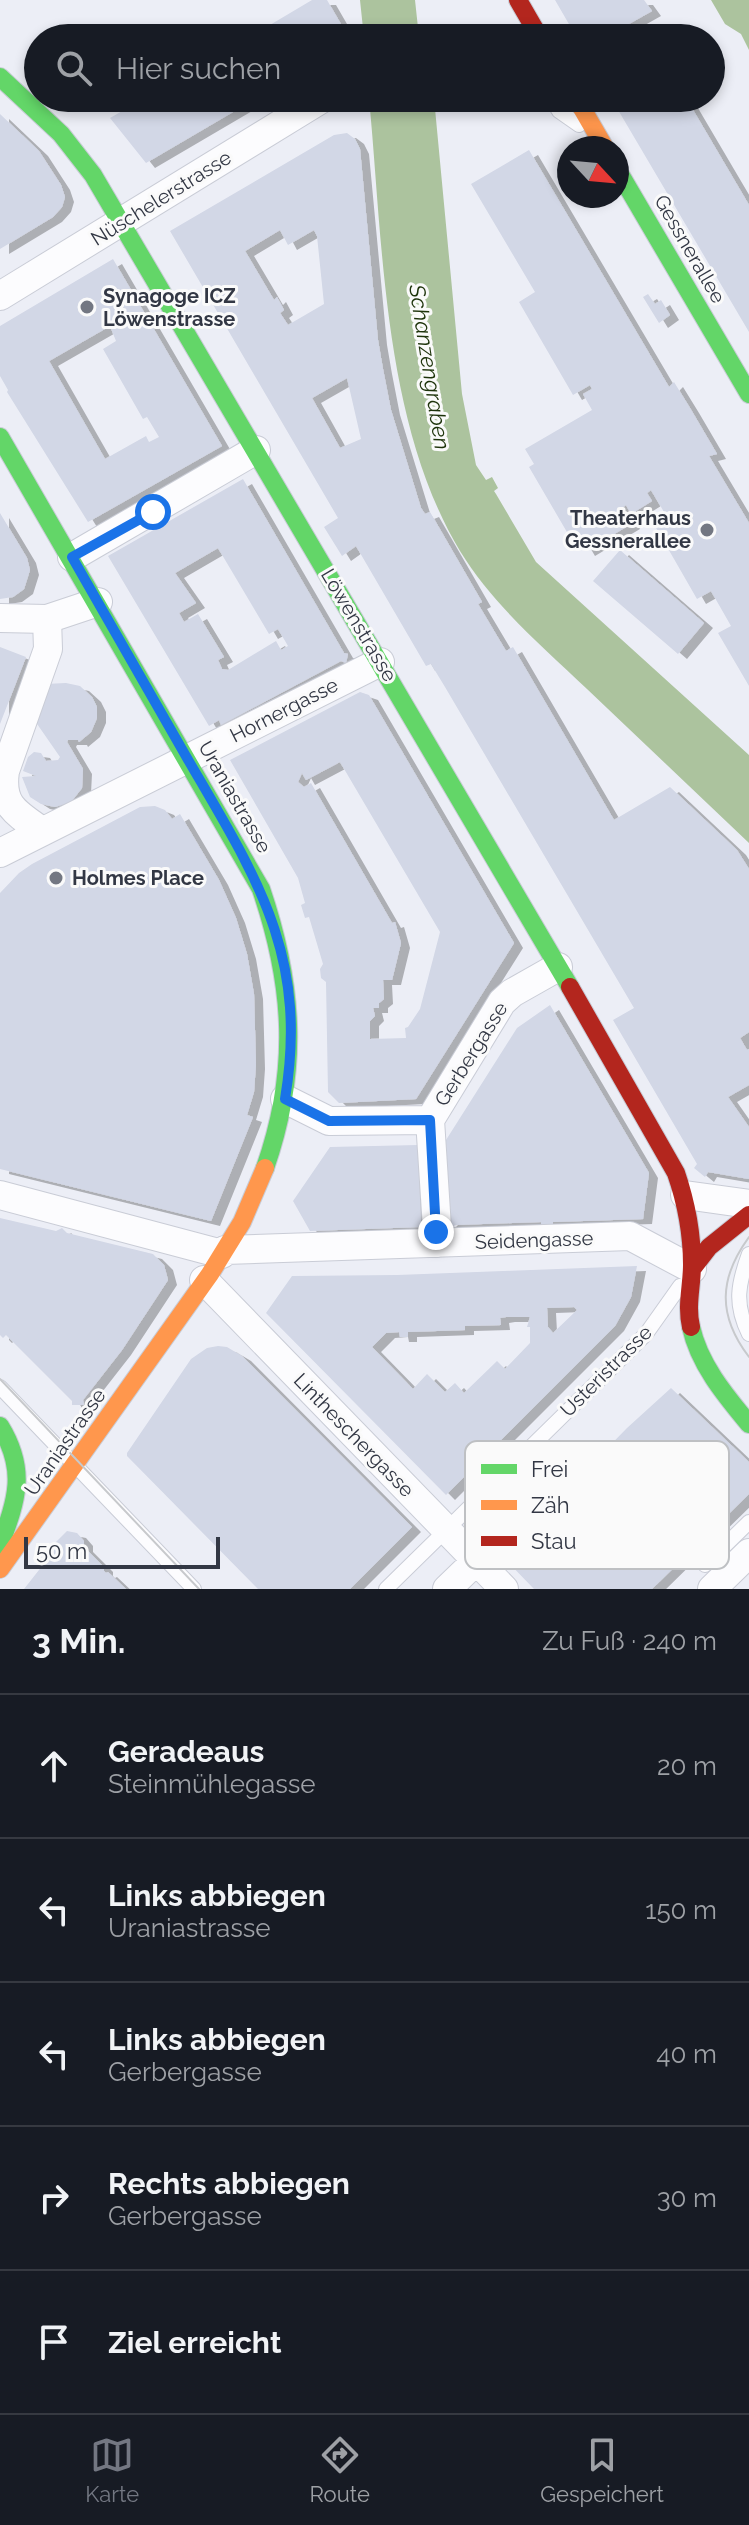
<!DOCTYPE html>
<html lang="de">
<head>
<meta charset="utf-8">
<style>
	body { margin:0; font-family:Raleway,sans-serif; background:#20242c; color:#f1f3f6 }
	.compass { position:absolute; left:557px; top:136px; width:72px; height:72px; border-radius:50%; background:#171b24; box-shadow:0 4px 12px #0003; rotate:116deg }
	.scale { position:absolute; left:24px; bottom:20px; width:196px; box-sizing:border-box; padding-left:8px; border:4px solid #323744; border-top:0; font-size:22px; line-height:28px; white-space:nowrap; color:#323744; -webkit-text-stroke:6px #fafafa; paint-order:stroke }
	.stop { position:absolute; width:24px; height:24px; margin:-18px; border:6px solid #1a73e8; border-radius:50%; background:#fff }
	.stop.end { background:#1a73e8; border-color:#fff; box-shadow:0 2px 8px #0008 }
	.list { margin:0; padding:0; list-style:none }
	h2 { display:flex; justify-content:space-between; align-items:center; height:104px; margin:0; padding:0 32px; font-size:34px }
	h2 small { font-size:26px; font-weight:400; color:#9ea1a6 }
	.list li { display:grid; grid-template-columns:52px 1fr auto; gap:24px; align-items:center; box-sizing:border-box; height:144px; padding:0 32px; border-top:2px solid #363941 }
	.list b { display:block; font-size:30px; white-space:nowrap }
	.list p { margin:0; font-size:26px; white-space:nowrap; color:#9ea1a6 }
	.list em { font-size:26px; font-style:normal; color:#9ea1a6 }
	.icon { flex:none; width:44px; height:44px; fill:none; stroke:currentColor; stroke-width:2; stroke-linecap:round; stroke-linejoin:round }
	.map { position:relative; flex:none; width:749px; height:1589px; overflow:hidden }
	.search { position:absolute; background:#171b24; box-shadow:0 4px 12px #0003; left:24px; right:24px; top:24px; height:88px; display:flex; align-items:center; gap:20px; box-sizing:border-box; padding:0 28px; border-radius:44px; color:#9ea1a6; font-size:30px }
	.sheet { height:824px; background:#171b24 }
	nav { display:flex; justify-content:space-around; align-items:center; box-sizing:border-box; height:112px; border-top:2px solid #363941; background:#171b24; font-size:22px; color:#9ea1a6 }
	nav a { display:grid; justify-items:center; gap:4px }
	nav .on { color:#737782 }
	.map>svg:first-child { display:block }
</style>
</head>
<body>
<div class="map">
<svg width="749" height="1589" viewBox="0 0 749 1589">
	<defs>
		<filter id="shadow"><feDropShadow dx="9" dy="5" stdDeviation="0" flood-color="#0004"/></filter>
	</defs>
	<rect width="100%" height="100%" fill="#eceef6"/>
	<path fill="#acc39e" d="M360,0H415L419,37L364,38Z
		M711,0H749V50L741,34L725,24Z
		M369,98H434L462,394L476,465L486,480L492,477L498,488L494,491L496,494L536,562L749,755V843C695,792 641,740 587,689C542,646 493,605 460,551C383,423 383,244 369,98Z"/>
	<path fill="#d2d7e6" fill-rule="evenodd" filter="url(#shadow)" d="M312,0H327L349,38H248Z
		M555,0H644L652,11L604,38H577Z
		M145,98H257L146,163L110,118Z
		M611,98H686L749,205V332Z
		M0,114L39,151L61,185L65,197L62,207L53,217L0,249Z
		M347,133L355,139L360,149L378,340L383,369L391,410L421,508L425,514L430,512L482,602L478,604L506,651L513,647L614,820L670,787L737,850L749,869V1032L740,1038L747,1050L749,1049V1085L728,1097L749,1127V1179L708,1172L705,1177L694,1168L697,1164L613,1020L634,1008L445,687L431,664L426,666L356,546L342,556L324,527L338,518L170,231L334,135ZM280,230L288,245L314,230L317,236L324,304L288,325L280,313L284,310L277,297L274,300L245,251ZM347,378L361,439L340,448L312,398Z
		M529,150L669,387L674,382L690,408L717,454L709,456L749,523V686L718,633L731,626L711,591L697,599L651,519L664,512L651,490L647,493L652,501L631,514L626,505L622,508L631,524L586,551L576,534L571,539L529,467L534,464L525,449L592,410L583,394L592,389L590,385L573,395L519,302L535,292L471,184Z
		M113,259L222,446L88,522L7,392L8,390L0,376V326ZM110,326L116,341L103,349L143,419L147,417L159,437L149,442L146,436L105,459L49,361Z
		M648,294L655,304L661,300L670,315L659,323L643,297Z
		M243,479L344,653L348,654L346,663L341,661L221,725L219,720L209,726L108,556ZM218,548L269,634L278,629L288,646L281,650L276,641L228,670L222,669L218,660L224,657L198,614L184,622L179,613L196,603L175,573Z
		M0,513L27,558L30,570L24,589L13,597L0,599Z
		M620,550L704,623L678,654L593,581Z
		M0,647L26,657L0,724Z
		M45,684L66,683L80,686L92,697L97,707V718L91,732L79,742L78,740H68L67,742L83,769L82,788L71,802L55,807L41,804L30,797L22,777L36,776L23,771L28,757L34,752L41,753L46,761L58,760L60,757L35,721Z
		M360,692L369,695L514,943L416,1099L339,1103L328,1092L326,982L321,978L320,969L323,964L309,917L305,918L301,905L305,903L298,878L230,760ZM340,762L440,932L420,1009L408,1027L405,1028L406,1038L370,1039V1021L375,1016L373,1008H379V1003L384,999L383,980H392L401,943L395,922L392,923L311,783L304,787L298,782L302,773L306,780Z
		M155,806L165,810L172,819L180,814L219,880L236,918L247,954L254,994L256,1064L254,1092L247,1115L253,1117L211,1221L0,1169V893L19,873L32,864L140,807Z
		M550,1005L649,1173L643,1219L553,1222V1226H541V1222L455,1225L452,1227L447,1222L449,1220L446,1140L517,1028Z
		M418,1145L421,1227L310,1231L293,1201L330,1147Z
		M0,1218L56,1231L62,1228L67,1233L153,1254L164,1265L168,1280L122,1350L83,1400L84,1405H72V1401L6,1335L3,1338L0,1335Z
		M637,1266L631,1297L615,1326L446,1495L266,1313L292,1276L397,1275ZM574,1307L577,1310L553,1333L548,1327L547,1308ZM506,1317H530L527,1327H530V1343L505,1369L497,1361L464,1393L455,1383L445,1392L427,1374L413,1389L372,1347L386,1333L399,1332L400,1337H408V1332L465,1330V1326L501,1325L500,1318Z
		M218,1346L227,1347L242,1356L412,1527L350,1589H258L127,1456V1453L191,1359L207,1348Z
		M671,1388L749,1462V1494L652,1589H534L502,1556L627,1428Z
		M67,1531L77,1533L84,1541V1547L104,1567V1571L106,1573L108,1572L126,1589H24L50,1556L49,1549Z"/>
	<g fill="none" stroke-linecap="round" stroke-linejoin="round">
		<g stroke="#c9ccd6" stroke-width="16">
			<path id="lane" d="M551,98L559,111L579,125
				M749,1254C738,1284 734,1304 749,1334
				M0,1387L194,1589
				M705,1565L749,1522
				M386,1589L646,1334L680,1286"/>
		</g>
		<g stroke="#c9ccd6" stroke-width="30">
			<path id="street" d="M0,296L323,98
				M72,557L256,450
				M0,618L47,619L98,602
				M42,831C16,813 0,805 5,771L48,649L47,619
				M0,853L380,662
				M285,1099L329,1121L430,1120
				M0,1195L222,1254
				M685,1195L749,1204
				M438,1243L430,1120L502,1002L512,993L558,967
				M225,1250L630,1236L692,1269
				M204,1280L504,1589
				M447,1589L476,1561
				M712,1589L749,1553"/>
		</g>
		<g stroke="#c9ccd6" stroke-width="20">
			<path id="fast" d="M0,77L61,134L93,175L570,987
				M617,169L749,394
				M0,437L261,889C294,986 299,1071 265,1168
				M691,1327C699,1364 725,1395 749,1424
				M0,1426C27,1470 17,1499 0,1545"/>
		</g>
		<g stroke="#c9ccd6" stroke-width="20">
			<path id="slow" d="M576,98L605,148
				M0,1569L210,1274L242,1222L265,1168"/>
		</g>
		<g stroke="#c9ccd6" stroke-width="20">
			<path id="jam" d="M518,0L540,38
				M570,987L676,1173C686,1202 692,1233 692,1265C692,1286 686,1305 691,1327
				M692,1269L709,1247L749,1215"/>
		</g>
		<use href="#lane" stroke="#fcfcfe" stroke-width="14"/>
		<use href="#street" stroke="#fcfcfe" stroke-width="28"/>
		<use href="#fast" stroke="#63d668" stroke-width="18"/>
		<use href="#slow" stroke="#ff974d" stroke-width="18"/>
		<use href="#jam" stroke="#b3261e" stroke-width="18"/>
		<path stroke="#c7c9cc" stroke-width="2" d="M749,1237C719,1278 717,1315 749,1357
			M0,1379L199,1589"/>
	</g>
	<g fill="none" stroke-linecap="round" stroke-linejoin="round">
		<path stroke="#1a73e8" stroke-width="10" d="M153,512L72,557C110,624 148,691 187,758C256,877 309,954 285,1099L329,1121L430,1120L436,1232"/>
	</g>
	<g fill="#737782" stroke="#fafafa" stroke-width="3">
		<circle cx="87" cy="307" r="8"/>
		<circle cx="707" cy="530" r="8"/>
		<circle cx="56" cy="878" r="8"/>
	</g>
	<g text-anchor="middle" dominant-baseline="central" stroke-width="6" stroke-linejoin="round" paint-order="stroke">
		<g font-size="20" fill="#323744" stroke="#fafafa">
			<text transform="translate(161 198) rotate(-32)">Nüschelerstrasse</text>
			<text transform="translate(690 249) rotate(60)">Gessnerallee</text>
			<text transform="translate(359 625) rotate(59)">Löwenstrasse</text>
			<text transform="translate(284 710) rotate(-27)">Hornergasse</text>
			<text transform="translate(235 797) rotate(60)">Uraniastrasse</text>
			<text transform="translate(471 1054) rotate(-58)">Gerbergasse</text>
			<text transform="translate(534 1240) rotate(-2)">Seidengasse</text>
			<text transform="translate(606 1371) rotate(-45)">Usteristrasse</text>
			<text transform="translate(354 1435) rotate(46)">Lintheschergasse</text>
			<text transform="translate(65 1442) rotate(-55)">Uraniastrasse</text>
		</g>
		<g font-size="20" font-weight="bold" fill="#323744" stroke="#fafafa" text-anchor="start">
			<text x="103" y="296">Synagoge ICZ<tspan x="103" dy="23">Löwenstrasse</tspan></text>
			<text x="691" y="518" text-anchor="end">Theaterhaus<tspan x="691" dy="23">Gessnerallee</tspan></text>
			<text x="72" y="878">Holmes Place</text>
		</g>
		<g font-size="22" font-style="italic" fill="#1d330a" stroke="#fafafa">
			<text transform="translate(430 367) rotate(81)">Schanzengraben</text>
		</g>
	</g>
	<rect x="465" y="1441" width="264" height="128" rx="12" fill="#fafafa" stroke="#bec0c3" stroke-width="2"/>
	<rect x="481" y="1464" width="36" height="10" fill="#63d668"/>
	<rect x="481" y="1500" width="36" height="10" fill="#ff974d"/>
	<rect x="481" y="1536" width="36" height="10" fill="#b3261e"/>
	<g font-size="22" fill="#323744">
		<text x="531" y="1477">Frei</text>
		<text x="531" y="1513">Zäh</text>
		<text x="531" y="1549">Stau</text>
	</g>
</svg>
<svg class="compass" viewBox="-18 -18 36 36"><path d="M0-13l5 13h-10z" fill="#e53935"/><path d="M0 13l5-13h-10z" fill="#9ea1a6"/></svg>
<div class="scale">50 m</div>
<div class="stop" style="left:153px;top:512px"></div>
<div class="stop end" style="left:436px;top:1232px"></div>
<div class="search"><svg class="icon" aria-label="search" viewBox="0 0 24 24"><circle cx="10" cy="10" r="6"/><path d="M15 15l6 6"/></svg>Hier suchen</div>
</div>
<section class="sheet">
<h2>3 Min.<small>Zu Fuß · 240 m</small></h2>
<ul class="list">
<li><svg class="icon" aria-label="ahead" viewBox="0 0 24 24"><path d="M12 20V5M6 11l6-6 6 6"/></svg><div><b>Geradeaus</b><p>Steinmühlegasse</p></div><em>20 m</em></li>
<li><svg class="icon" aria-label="left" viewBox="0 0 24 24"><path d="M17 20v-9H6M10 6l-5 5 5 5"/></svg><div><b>Links abbiegen</b><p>Uraniastrasse</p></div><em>150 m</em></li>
<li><svg class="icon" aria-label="left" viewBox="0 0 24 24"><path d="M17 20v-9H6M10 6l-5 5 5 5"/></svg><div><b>Links abbiegen</b><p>Gerbergasse</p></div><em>40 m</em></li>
<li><svg class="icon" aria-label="right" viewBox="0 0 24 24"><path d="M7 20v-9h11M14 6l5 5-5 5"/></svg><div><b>Rechts abbiegen</b><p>Gerbergasse</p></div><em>30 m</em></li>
<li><svg class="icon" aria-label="arrive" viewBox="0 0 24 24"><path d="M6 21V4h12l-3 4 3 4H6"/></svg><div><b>Ziel erreicht</b></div></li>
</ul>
</section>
<nav>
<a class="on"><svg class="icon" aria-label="map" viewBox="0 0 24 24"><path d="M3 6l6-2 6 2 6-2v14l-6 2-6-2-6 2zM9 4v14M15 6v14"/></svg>Karte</a>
<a><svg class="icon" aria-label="directions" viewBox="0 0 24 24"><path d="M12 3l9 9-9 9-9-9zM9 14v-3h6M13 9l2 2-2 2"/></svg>Route</a>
<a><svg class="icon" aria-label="saved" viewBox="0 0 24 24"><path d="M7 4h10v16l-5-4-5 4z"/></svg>Gespeichert</a>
</nav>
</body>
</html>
